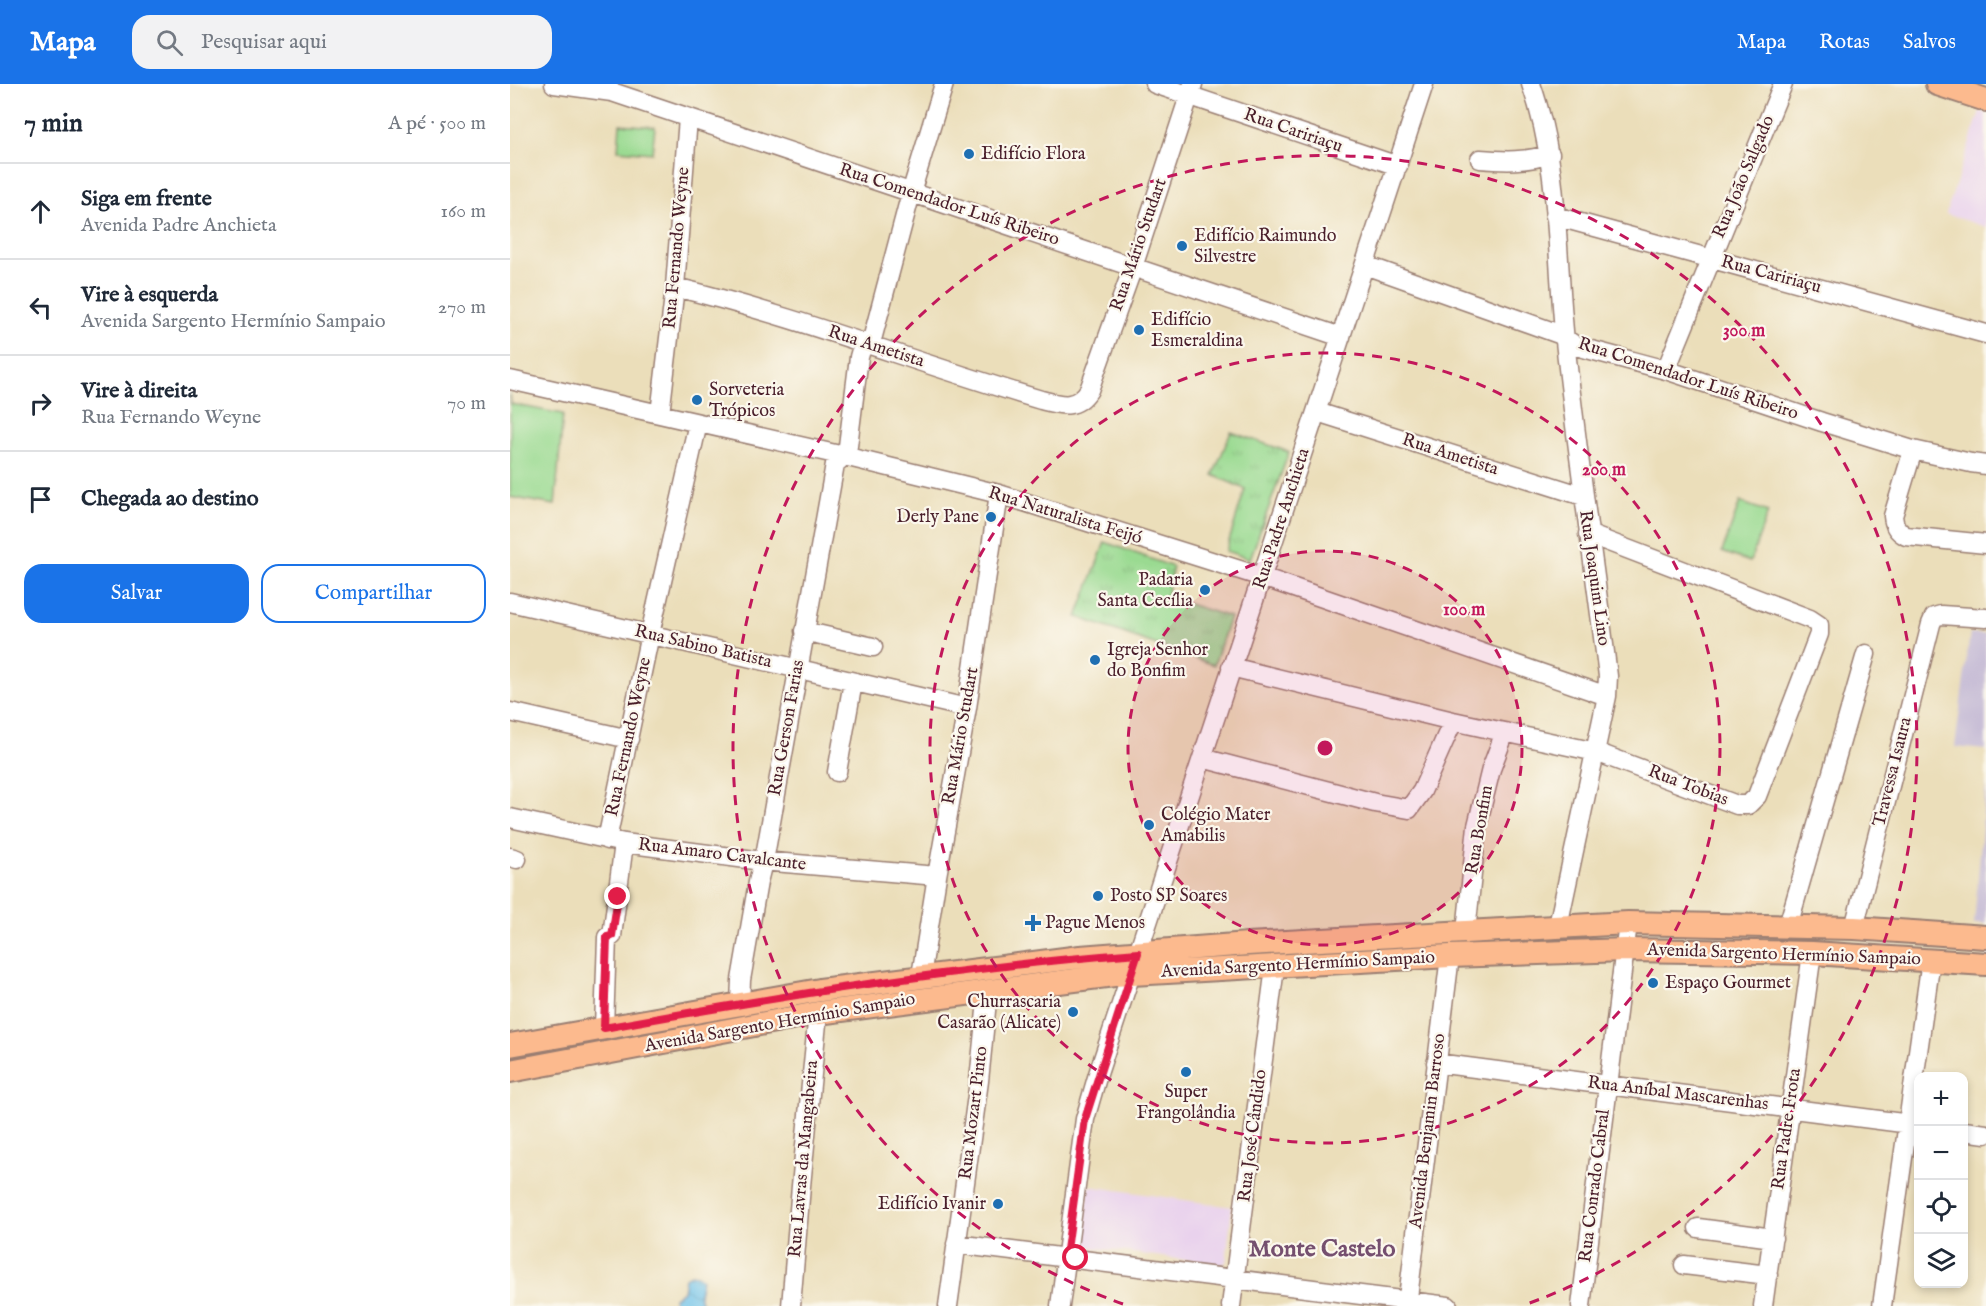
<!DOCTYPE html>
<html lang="pt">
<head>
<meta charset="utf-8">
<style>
	body { margin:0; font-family:"IM FELL English",serif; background:#f2f2f3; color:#1f2937 }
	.controls { position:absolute; right:18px; bottom:18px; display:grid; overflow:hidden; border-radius:12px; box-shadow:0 3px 9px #0003 }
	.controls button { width:54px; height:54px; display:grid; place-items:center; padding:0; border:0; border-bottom:2px solid #e0e1e3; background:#fff; color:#1f2937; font:30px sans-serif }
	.stop { position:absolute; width:18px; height:18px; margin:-14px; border:4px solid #e11d48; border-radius:50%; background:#fff }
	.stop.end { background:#e11d48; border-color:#fff; box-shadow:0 2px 6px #0008 }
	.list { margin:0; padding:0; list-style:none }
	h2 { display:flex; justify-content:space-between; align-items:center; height:78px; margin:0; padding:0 24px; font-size:26px }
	h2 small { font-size:20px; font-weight:400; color:#747a83 }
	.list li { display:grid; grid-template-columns:39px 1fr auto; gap:18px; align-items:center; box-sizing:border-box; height:96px; padding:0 24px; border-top:2px solid #e0e1e3 }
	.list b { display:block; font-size:22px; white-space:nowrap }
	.list p { margin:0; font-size:20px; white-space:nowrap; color:#747a83 }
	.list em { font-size:20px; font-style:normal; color:#747a83 }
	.actions { display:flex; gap:12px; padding:18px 24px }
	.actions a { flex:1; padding:14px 0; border:2px solid #1a73e8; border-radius:18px; text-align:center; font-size:21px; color:#1a73e8 }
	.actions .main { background:#1a73e8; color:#fff }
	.icon { flex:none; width:33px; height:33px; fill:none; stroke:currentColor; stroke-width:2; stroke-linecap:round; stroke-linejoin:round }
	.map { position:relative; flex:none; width:1476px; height:1222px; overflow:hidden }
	header { display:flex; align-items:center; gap:36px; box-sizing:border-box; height:84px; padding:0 30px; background:#1a73e8; color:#fff }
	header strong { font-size:28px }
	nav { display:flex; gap:33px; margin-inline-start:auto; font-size:21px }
	.search { width:420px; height:54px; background:#f2f2f3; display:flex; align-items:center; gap:15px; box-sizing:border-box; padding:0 21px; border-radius:18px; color:#747a83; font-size:22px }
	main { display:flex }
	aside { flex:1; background:#fff }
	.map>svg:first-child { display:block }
</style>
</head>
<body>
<header>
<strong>Mapa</strong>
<div class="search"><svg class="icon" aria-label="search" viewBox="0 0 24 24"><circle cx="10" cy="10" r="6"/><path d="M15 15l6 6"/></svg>Pesquisar aqui</div>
<nav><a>Mapa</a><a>Rotas</a><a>Salvos</a></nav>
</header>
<main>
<aside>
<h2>7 min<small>A pé · 500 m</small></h2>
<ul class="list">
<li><svg class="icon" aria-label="ahead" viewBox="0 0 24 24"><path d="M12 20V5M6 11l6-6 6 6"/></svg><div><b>Siga em frente</b><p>Avenida Padre Anchieta</p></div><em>160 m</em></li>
<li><svg class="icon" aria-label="left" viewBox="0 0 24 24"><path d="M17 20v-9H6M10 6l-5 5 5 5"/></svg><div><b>Vire à esquerda</b><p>Avenida Sargento Hermínio Sampaio</p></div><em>270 m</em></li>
<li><svg class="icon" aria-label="right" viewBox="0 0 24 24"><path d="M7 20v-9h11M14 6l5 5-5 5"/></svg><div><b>Vire à direita</b><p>Rua Fernando Weyne</p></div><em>70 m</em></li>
<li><svg class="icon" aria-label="arrive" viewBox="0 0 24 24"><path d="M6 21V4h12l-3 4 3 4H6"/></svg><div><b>Chegada ao destino</b></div></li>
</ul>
<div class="actions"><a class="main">Salvar</a><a>Compartilhar</a></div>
</aside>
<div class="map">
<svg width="1476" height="1222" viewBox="0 0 1476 1222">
	<defs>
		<pattern id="grass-tufts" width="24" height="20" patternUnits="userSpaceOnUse" patternTransform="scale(1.5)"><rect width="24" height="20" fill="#9ada91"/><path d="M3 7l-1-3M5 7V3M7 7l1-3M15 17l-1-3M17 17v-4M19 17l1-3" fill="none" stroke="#86bb7d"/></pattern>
		<pattern id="water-waves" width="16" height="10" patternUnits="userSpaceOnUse" patternTransform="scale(1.5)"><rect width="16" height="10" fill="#6ec3eb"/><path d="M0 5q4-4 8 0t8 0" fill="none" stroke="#61a7ca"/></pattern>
	</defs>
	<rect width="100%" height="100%" fill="#fbf7ec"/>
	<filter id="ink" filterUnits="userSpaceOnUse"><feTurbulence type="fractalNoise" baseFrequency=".0167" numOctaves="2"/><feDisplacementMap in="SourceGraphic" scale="12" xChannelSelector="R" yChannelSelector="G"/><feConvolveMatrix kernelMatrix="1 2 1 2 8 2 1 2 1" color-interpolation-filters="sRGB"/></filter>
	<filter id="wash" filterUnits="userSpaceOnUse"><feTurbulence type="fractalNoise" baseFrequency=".008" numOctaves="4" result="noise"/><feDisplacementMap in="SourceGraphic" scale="24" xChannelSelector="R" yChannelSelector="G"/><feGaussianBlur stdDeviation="1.35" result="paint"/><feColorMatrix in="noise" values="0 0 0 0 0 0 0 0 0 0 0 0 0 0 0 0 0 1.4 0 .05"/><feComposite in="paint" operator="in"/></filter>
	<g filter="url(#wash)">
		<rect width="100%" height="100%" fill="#ebdeba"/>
		<path fill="#e9d2ed" d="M1470,27L1476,29V143L1436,130Z
			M579,1102L722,1123L716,1178L712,1181L572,1162Z"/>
		<path fill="#c9bfd7" d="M1460,549L1476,550V666L1445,663Z
			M1476,697V840H1464L1467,805Z"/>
		<path fill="url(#grass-tufts)" stroke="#727c5e" stroke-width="1.5" d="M721,348L779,368L740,475L716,467L735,405L703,391Z
			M595,458L663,483L656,513L720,533L704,581L567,533Z"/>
		<path fill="#9ada91" stroke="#727c5e" stroke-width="1.5" d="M110,40L145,43L142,69L108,66Z
			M0,307L1,320L53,330L45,421L0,413Z
			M1230,418L1258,428L1240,478L1212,468Z"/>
		<path fill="url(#water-waves)" stroke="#5c718b" stroke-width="1.5" d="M181,1190L187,1191L192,1195L189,1210L192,1222H163L164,1214L173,1207L175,1194Z"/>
	</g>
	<g filter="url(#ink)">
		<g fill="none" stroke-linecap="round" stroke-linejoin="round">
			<g stroke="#9a7e72" stroke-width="21">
				<path id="minor" d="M44,0L102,8L831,253
					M645,0L888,82
					M1021,0C1050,82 1046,171 1055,257C1067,369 1084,480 1098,592L1097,612L1048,842
					M970,75C993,77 1017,78 1040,70
					M1045,132L1476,250
					M855,181L1049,250L1066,262L1156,286L1312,338L1403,366L1461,379L1476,381
					M165,203C289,233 409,280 531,316C551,321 566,326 579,306L623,183L683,0
					M1156,286L1273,0
					M0,296L334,372L489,410L752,493L1097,612
					M807,328L1073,412
					M150,330L165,203L178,34
					M1403,366L1383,432C1384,442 1387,447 1396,452L1476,460
					M0,518L457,624
					M294,547L363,563
					M721,583L943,637L1086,668L1227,721H1238L1247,712L1309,550V541L1300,535L1078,450
					M0,628L119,655
					M692,674L865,719L899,725L912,707L943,637
					M327,688L343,598
					M0,734L114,759L252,777L427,792
					M97,756L140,550L188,339
					M0,773L7,775
					M1278,842L1356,570
					M1344,844L1421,540L1424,533L1431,531L1476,534
					M956,848L967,742L981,685L995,648
					M411,892L427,792L457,624L489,410
					M230,919L231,896L248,798L256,766L325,380L334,372L338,362L349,273L351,266L363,252L401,109L434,0
					M94,944L97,853L102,852L114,759
					M926,979L1408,1041
					M1454,1047L1476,1050
					M1188,1144L1263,1154
					M446,1160L938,1222
					M1174,1181L1258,1191
					M281,1222L291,1102L308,929
					M438,1222L469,997L478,907
					M550,1222L575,1035L588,990L914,0
					M721,1222L765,883
					M897,1222L940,872
					M1071,1222L1118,839
					M1253,1222L1302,869
					M1372,1222L1421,876"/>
			</g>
			<g stroke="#9a7e72" stroke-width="26">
				<path id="major" d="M1427,0L1476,16
					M0,961L310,906L570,873L738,860L1118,839L1344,844L1476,853
					M0,987L308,929L604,891L940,872L1115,866L1302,869L1476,880"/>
			</g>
			<use href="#minor" stroke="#fff" stroke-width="18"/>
			<use href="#major" stroke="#fcba8e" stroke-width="22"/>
		</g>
	</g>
	<g fill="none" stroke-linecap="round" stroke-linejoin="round" filter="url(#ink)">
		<path stroke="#e11d48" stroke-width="8" d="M108,813L102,852L97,853L94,944C271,912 448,883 628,869L575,1035L556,1173L566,1174"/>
	</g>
	<circle cx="815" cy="664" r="197" fill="#c2185b" fill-opacity=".12"/>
	<g fill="none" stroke="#c2185b" stroke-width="3" stroke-dasharray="10 8">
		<circle cx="815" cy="664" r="197"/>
		<circle cx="815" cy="664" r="395"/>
		<path d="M613 1220A592 592 0 1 1 1017 1220"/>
	</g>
	<g fill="#1f6fb2" stroke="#fbf7ec" stroke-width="2">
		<circle cx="459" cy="70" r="6"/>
		<circle cx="672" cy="162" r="6"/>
		<circle cx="629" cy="246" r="6"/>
		<circle cx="187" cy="316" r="6"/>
		<circle cx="481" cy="433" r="6"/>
		<circle cx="695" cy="506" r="6"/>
		<circle cx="585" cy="576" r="6"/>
		<circle cx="639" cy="741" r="6"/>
		<circle cx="588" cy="812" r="6"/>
		<path d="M520 830h6v6h6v6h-6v6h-6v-6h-6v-6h6z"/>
		<circle cx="1143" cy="899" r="6"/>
		<circle cx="563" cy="928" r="6"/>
		<circle cx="676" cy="988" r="6"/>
		<circle cx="488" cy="1120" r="6"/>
	</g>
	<g text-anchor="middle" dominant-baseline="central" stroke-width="4.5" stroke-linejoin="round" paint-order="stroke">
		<g font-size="18" fill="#4a1f2b" stroke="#fbf7ec">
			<text transform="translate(783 47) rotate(19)">Rua Caririaçu</text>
			<text transform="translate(1234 93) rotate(-67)">Rua João Salgado</text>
			<text transform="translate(439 121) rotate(18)">Rua Comendador Luís Ribeiro</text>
			<text transform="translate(629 161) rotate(-71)">Rua Mário Studart</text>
			<text transform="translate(167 164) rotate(-85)">Rua Fernando Weyne</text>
			<text transform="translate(1261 191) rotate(15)">Rua Caririaçu</text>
			<text transform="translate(366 263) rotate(18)">Rua Ametista</text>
			<text transform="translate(1178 295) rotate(18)">Rua Comendador Luís Ribeiro</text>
			<text transform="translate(940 371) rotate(18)">Rua Ametista</text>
			<text transform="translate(555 432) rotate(17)">Rua Naturalista Feijó</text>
			<text transform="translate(772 435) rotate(-72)">Rua Padre Anchieta</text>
			<text transform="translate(1084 494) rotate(82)">Rua Joaquim Lino</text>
			<text transform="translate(193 563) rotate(13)">Rua Sabino Batista</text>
			<text transform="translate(277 644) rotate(-80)">Rua Gerson Farias</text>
			<text transform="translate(451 652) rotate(-80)">Rua Mário Studart</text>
			<text transform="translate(119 653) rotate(-78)">Rua Fernando Weyne</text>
			<text transform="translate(1383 688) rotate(-76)">Travessa Isaura</text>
			<text transform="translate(1178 702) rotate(21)">Rua Tobias</text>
			<text transform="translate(970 746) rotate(-80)">Rua Bonfim</text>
			<text transform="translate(212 771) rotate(7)">Rua Amaro Cavalcante</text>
			<text transform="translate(1274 871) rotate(2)">Avenida Sargento Hermínio Sampaio</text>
			<text transform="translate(788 881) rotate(-3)">Avenida Sargento Hermínio Sampaio</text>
			<text transform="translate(270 939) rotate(-10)">Avenida Sargento Hermínio Sampaio</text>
			<text transform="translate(1168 1010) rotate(7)">Rua Aníbal Mascarenhas</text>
			<text transform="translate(464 1029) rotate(-83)">Rua Mozart Pinto</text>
			<text transform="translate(1277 1045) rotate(-82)">Rua Padre Frota</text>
			<text transform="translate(918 1047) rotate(-83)">Avenida Benjamin Barroso</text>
			<text transform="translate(743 1052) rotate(-83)">Rua José Cândido</text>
			<text transform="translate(294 1075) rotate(-85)">Rua Lavras da Mangabeira</text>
			<text transform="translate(1085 1102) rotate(-83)">Rua Conrado Cabral</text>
		</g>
		<g font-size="18" fill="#4a1f2b" stroke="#fbf7ec" text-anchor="start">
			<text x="471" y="70">Edifício Flora</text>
			<text x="684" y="152">Edifício Raimundo<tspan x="684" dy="21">Silvestre</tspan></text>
			<text x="641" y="236">Edifício<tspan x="641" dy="21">Esmeraldina</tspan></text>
			<text x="199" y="306">Sorveteria<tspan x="199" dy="21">Trópicos</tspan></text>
			<text x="469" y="433" text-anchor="end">Derly Pane</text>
			<text x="683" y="496" text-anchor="end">Padaria<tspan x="683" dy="21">Santa Cecília</tspan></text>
			<text x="597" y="566">Igreja Senhor<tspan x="597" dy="21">do Bonfim</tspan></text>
			<text x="651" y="731">Colégio Mater<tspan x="651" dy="21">Amabilis</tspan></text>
			<text x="600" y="812">Posto SP Soares</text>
			<text x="535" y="839">Pague Menos</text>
			<text x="1155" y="899">Espaço Gourmet</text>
			<text x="551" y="918" text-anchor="end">Churrascaria<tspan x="551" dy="21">Casarão (Alicate)</tspan></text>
			<text x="676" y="1008" text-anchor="middle">Super<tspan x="676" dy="21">Frangolândia</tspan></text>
			<text x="476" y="1120" text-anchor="end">Edifício Ivanir</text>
		</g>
		<g font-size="24" font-weight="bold" fill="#754f6f" stroke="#fbf7ec">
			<text x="812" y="1165">Monte Castelo</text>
		</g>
	</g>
	<circle cx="815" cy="664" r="9" fill="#c2185b" stroke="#fbf7ec" stroke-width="3"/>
	<g font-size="18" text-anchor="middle" font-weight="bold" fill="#c2185b" stroke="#fbf7ec" stroke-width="4.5" stroke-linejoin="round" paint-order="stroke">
		<text x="1234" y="252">300 m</text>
		<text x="1094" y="391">200 m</text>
		<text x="954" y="531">100 m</text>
	</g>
</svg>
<div class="controls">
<button>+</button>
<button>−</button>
<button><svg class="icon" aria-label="locate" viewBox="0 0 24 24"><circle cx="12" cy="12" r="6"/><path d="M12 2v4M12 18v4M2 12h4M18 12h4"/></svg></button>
<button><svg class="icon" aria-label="layers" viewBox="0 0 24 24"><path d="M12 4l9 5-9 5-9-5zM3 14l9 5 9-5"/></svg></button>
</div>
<div class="stop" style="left:566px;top:1174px"></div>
<div class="stop end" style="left:108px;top:813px"></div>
</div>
</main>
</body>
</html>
